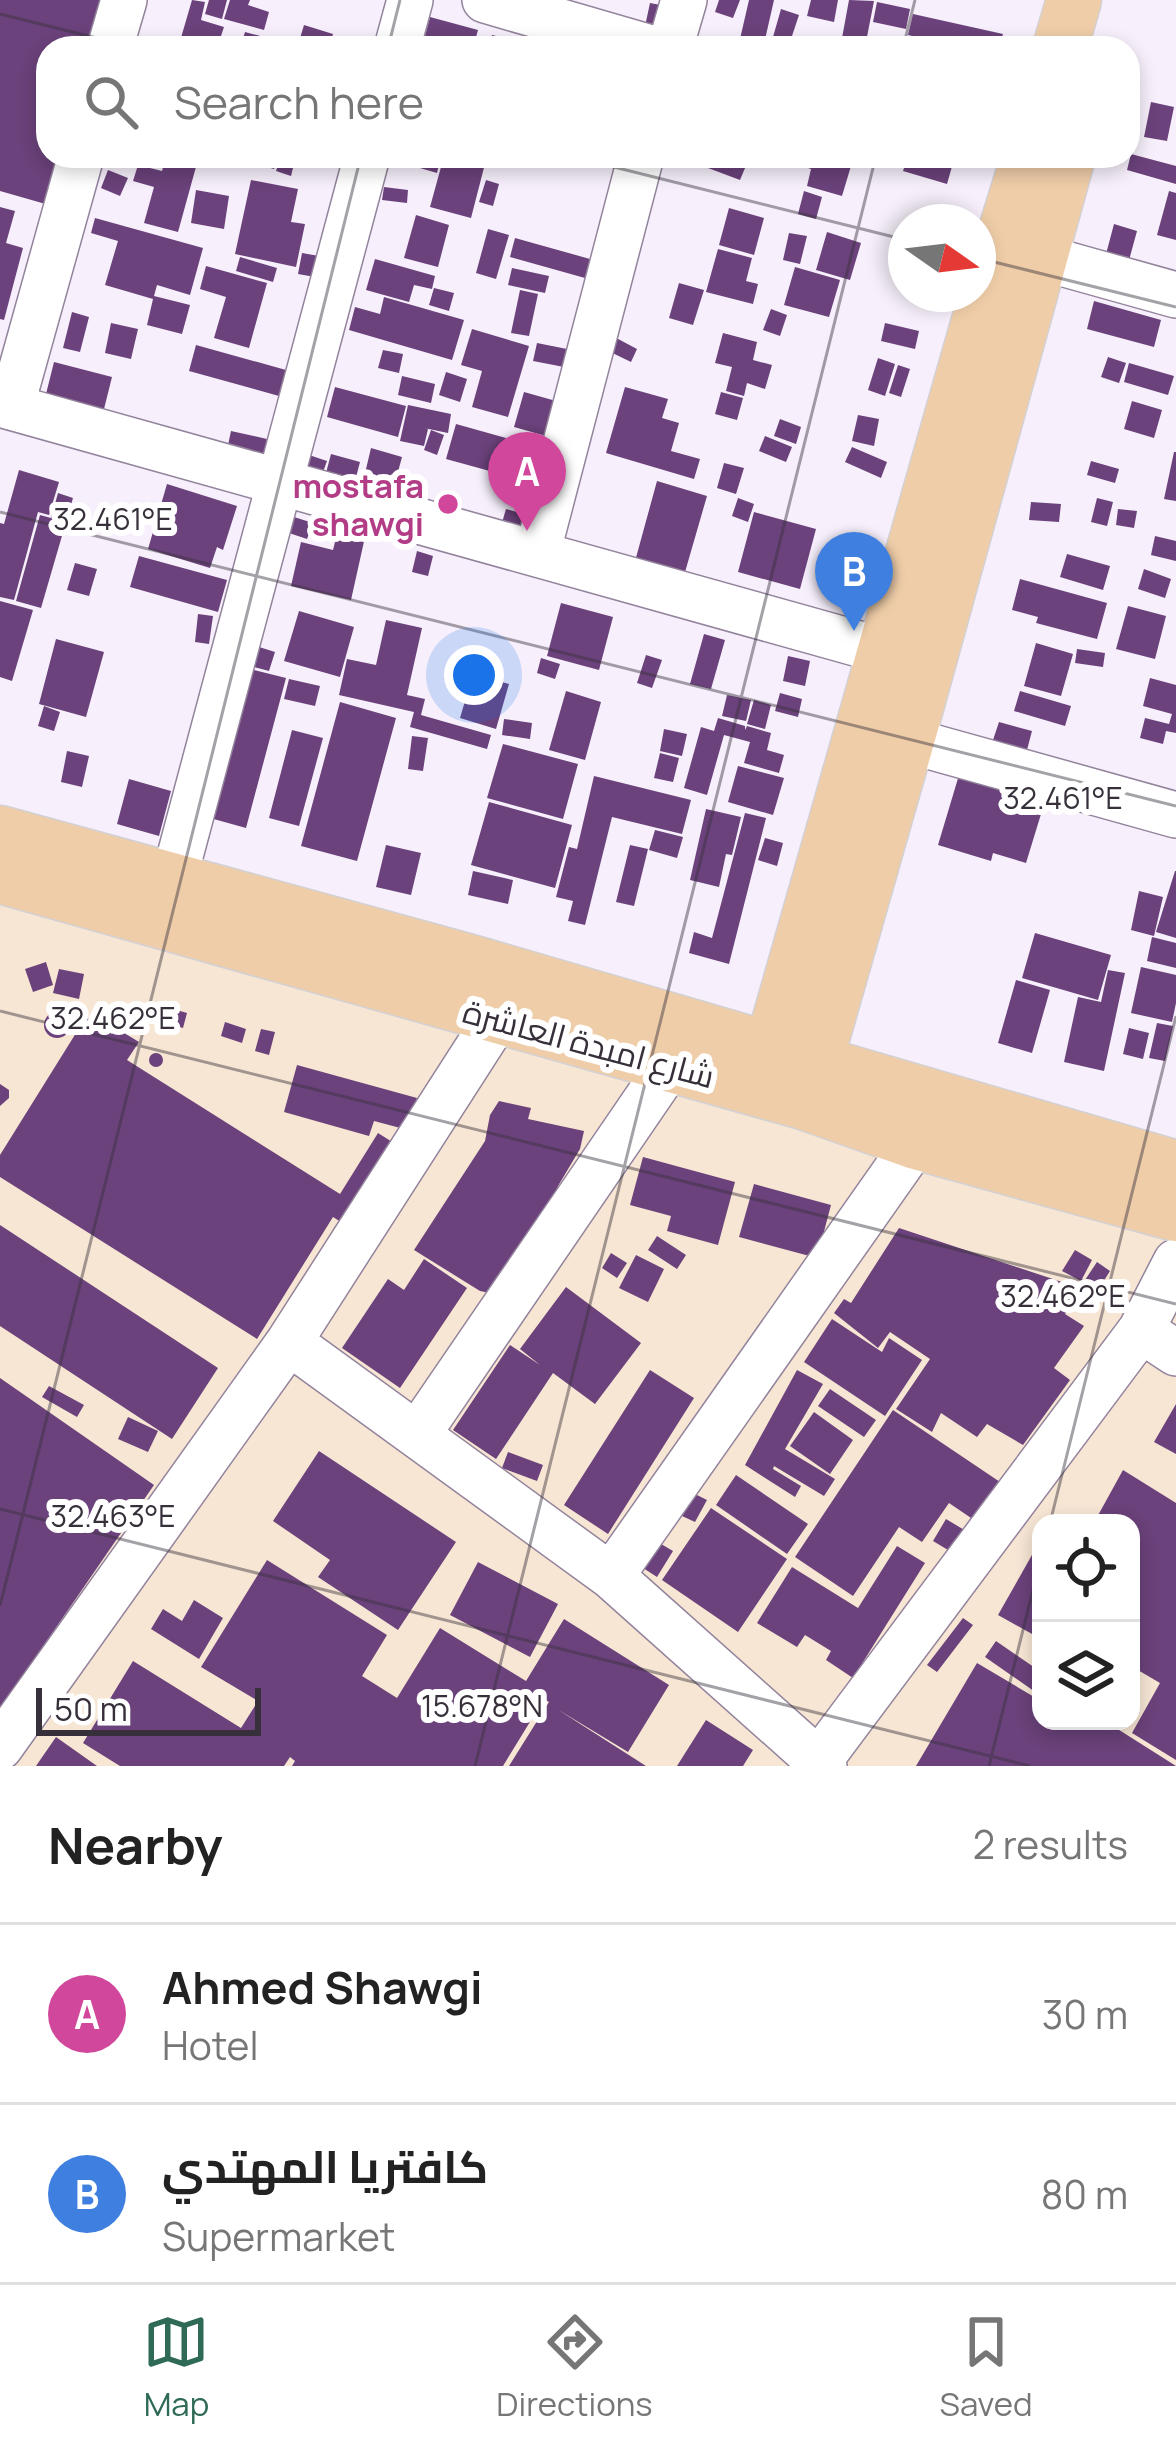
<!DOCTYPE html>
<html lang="en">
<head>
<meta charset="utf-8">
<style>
	body { margin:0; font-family:Manrope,Cairo,sans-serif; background:#f6f6f6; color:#222 }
	.controls { position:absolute; right:36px; bottom:36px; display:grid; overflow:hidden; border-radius:24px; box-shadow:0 6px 18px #0003 }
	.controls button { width:108px; height:108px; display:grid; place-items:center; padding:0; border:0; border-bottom:3px solid #e0e0e0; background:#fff; color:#222; font:60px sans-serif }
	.compass { position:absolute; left:888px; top:204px; width:108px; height:108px; border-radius:50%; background:#fff; box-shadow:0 6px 18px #0003; rotate:104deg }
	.scale { position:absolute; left:36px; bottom:30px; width:225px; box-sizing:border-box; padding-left:12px; border:6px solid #37303b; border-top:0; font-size:33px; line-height:42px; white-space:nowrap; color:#37303b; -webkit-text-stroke:9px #fff; paint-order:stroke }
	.you { position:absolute; left:474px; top:675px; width:42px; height:42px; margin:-30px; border:9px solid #fff; border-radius:50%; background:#1a73e8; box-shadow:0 0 0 18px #1a73e833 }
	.badge { display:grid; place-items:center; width:78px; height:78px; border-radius:50%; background:#2e6a55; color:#fff; font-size:39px; font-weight:700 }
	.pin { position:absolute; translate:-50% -99px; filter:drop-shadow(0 3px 6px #0008) }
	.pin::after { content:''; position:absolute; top:63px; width:42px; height:36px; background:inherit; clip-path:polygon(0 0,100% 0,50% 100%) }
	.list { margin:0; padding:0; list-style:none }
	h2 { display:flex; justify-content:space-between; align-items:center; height:156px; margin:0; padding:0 48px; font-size:51px }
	h2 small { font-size:39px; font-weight:400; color:#767676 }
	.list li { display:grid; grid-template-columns:78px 1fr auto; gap:36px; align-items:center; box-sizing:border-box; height:180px; padding:0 48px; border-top:3px solid #e0e0e0 }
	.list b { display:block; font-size:45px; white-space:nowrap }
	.list p { margin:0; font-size:39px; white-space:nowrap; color:#767676 }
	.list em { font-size:39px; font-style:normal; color:#767676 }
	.icon { flex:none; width:66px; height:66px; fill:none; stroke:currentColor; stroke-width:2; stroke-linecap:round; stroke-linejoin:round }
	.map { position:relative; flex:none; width:1176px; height:1766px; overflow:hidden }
	.search { position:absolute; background:#fff; box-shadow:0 6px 18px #0003; left:36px; right:36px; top:36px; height:132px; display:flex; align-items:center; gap:30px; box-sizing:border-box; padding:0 42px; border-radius:36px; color:#767676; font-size:45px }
	.sheet { height:516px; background:#fff }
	nav { display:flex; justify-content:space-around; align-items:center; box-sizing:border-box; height:168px; border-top:3px solid #e0e0e0; background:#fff; font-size:33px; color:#767676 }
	nav a { display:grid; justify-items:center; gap:6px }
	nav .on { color:#2e6a55 }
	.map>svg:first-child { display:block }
</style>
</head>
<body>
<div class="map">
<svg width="1176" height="1766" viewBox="0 0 1176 1766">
	<rect width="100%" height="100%" fill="#f7f0fc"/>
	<path fill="#f7e6d4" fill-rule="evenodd" d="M0,836L1176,1163V1766H0ZM1041,1523H1131V1721H1041Z"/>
	<path fill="#6b427b" d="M0,0H107L93,48H48V156H63L49,205L0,191Z
		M192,0L205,2L201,20L224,27L217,48H178Z
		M209,0H227L222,19L205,14Z
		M230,0H250L248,5L269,12L264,30L224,19Z
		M719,0H740L733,18L715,12Z
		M749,0H774L764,44L740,39Z
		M811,0H838L834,22L807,16Z
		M849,0L874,1L866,42L842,38Z
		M877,2L910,9L906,29L873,22Z
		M650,3L666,6L660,34L644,31Z
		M781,9L799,15L788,48L771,44Z
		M913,14L1003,34L999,48H963L908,35Z
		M430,17L478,30L473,48H422Z
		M304,25L333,34L329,48H297Z
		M245,32L264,37L261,48H240Z
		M492,35L525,43L524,48H489Z
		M1151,102L1174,107L1167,141L1144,137Z
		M1131,154L1176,166V184L1127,170Z
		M166,156H199L178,232L144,223L154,187L133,181L138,165L162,171Z
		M244,156H278L274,169L243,160Z
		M281,156H296L291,176L276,171Z
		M423,156H441L437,173L420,168Z
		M444,156H487L471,218L430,207Z
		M583,156H623L620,167Z
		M713,156H735L748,161L740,180L708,168Z
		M771,156H854L842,196L807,186L811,169Z
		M908,156H927L953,163L947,184L903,171Z
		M108,170L128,178L120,196L101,188Z
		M251,180L298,189L291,222L305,224L296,267L235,254Z
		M486,180L499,184L493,206L479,202Z
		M384,187L408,190L407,203L382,200Z
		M196,190L229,196L224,229L191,223Z
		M804,191L822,197L816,219L798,214Z
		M1169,191L1176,193V240L1157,235Z
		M0,207L15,211L6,243L23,248L4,320L0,319Z
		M729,208L764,218L754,255L719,245Z
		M416,215L449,225L438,267L404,258Z
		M95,218L203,248L190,295L157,285L154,296L190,305L182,334L147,325L153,299L105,285L118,241L91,233Z
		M1114,224L1137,231L1128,264L1105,258Z
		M488,229L509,235L496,279L476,273Z
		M827,232L861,243L850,280L816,270Z
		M789,233L807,236L800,264L783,260Z
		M515,238L590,259L585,278L510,257Z
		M900,245L906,247V275L892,271Z
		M718,249L752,258L746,281L758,284L753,304L706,292Z
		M302,253L319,256L315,277L298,274Z
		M240,257L277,268L273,282L236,271Z
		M375,259L435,276L432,289L414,285L409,302L366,290Z
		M206,266L267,283L249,348L214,338L226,297L200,289Z
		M795,267L840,280L829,317L784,305Z
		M512,268L549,276L545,293L508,285Z
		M679,283L704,290L693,325L669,318Z
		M434,288L454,293L449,311L429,305Z
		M520,290L538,294L529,336L511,333Z
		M384,297L464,320L452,360L349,330L355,307L380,314Z
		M1094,301L1161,320L1154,347L1087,329Z
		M771,309L787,315L780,336L763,330Z
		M72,312L89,317L80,352L63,348Z
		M111,323L138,329L131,359L105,353Z
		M885,323L919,331L915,349L881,341Z
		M472,329L529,346L508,417L472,407L482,371L461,365Z
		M605,332L637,349L631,362L598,346Z
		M723,333L757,342L753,360L772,365L765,389L747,383L744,396L726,391L732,367L715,363Z
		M537,343L567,349L564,367L533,361Z
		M196,345L286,370L279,396L189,371Z
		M383,350L403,354L399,373L378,368Z
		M1108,357L1126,363L1119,383L1101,377Z
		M878,358L895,364L885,396L868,390Z
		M54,362L112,377L104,409L46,394Z
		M1129,363L1174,376L1168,395L1124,382Z
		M898,365L910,369L901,397L889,393Z
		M446,372L467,379L460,402L439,395Z
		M402,376L435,384L431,403L398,395Z
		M335,387L406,406L398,437L327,417Z
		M625,387L668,399L662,418L679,423L671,451L700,459L694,479L606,453Z
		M524,392L556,401L546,436L514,427Z
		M721,392L743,398L737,420L715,414Z
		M1132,401L1162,410L1154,438L1124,429Z
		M408,405L451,414L448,433L424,428L428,429L424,446L400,441Z
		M858,415L879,419L874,446L852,441Z
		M780,419L801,427L796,444L774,436Z
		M456,424L506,438L497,473L446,459Z
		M431,430L444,435L437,455L424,450Z
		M231,431L267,439L260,472L224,464Z
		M765,436L792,447L786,462L759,451Z
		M852,447L887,462L881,478L845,462Z
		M371,448L402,457L392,494L362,486Z
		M1174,452H1176V501L1164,499Z
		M331,454L360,462L355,481L326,473Z
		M309,455L327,461L322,475L304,469Z
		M1091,461L1119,469L1115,483L1087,475Z
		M724,463L744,468L736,494L717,488Z
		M19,470L59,482L49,515L38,512L14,600L0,597V523L4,524Z
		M657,481L707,496L683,579L634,565Z
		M167,484L237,506L223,550L217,547L210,568L148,549Z
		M58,493L73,498L41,608L16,601L40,515L51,518Z
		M738,498L754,504L748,522L732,516Z
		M1097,498L1113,502L1107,526L1091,522Z
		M1031,502L1061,504L1059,522L1029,520Z
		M506,509L524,514L519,532L501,526Z
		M1118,509L1137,511L1134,528L1116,525Z
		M754,512L816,529L800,589L738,572Z
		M294,517L313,523L307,539L289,533Z
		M338,530L365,537L351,600L291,586L301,542L333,550Z
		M1155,536L1176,541V561L1151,555Z
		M417,551L433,556L428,576L412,572Z
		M1067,554L1110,566L1103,590L1060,577Z
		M139,556L227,580L218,612L130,587Z
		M75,563L97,569L89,596L67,590Z
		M1144,569L1171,579L1165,598L1138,589Z
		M1020,579L1107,603L1097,639L1036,623L1038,617L1012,610Z
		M0,601L33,610L12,681L0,677Z
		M561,603L613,617L599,670L547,656Z
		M1128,606L1166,616L1155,659L1116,649Z
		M299,611L354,627L340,677L284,661Z
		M198,614L213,616L209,644L195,642Z
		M386,620L422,628L407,695L425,699L421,715L491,735L487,749L410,727L414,712L339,695L347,659L376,665Z
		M704,634L725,640L711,689L690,684Z
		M56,639L104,652L86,717L39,704Z
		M1036,643L1073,654L1061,696L1024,686Z
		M256,646L275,652L269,671L250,666Z
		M1077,649L1105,653L1103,667L1075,663Z
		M467,650L499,659L495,676L463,667Z
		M646,655L662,660L652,688L637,683Z
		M788,656L810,661L805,686L783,681Z
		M541,658L560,664L555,679L537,673Z
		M250,669L286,678L246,828L210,818Z
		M473,674L509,684L496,729L460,718Z
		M1150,678L1176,685V733L1166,731L1163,744L1140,738L1145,718L1169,724L1172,714L1143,706Z
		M289,679L320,686L315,706L284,699Z
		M566,691L601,702L585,760L549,750Z
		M1020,691L1071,706L1065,726L1014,711Z
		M780,693L802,699L798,717L775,711Z
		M727,695L751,700L746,721L722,716Z
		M754,700L771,705L765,729L747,724Z
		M340,702L396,718L357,861L301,846Z
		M44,706L60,712L54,731L38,726Z
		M718,718L745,726V730L747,726L771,733L767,750L784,755L779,773L744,763L750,742L724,735L707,795L684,788L701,727L714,731Z
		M504,719L532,723L530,739L502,735Z
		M999,722L1032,731L1027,750L993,740Z
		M664,729L687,734L682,756L660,751Z
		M292,730L323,738L299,826L269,818Z
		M412,736L428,738L423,771L408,769Z
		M503,744L578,764L563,819L487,798Z
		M67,751L89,756L82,787L61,782Z
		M660,753L679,758L673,782L654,778Z
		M738,766L784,778L773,815L728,802Z
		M959,775L1045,801L1026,863L993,853L991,861L938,845Z
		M594,776L691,800L682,834L612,817L585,925L568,921L573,901L556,897L569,847L577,849Z
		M129,779L171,791L159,836L117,824Z
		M489,802L572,825L555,888L471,865Z
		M706,809L741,817L732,855L726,854L719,887L690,880Z
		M745,813L766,818L729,964L689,953L694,932L712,938Z
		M655,830L683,837L677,858L649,850Z
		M765,838L783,843L777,866L758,860Z
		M386,845L421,853L411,895L376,887Z
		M630,845L648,849L634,906L616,902Z
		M473,871L513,880L508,904L468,895Z
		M1175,871H1176V938L1156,932Z
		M1139,891L1163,897L1154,936L1131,930Z
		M1035,933L1111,955L1098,1000L1022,978Z
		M1152,937L1176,943V968L1147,961Z
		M46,962L53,985L33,992L25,969Z
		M1141,967L1176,975V1003L1172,1022L1131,1013Z
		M59,969L84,974L79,999L53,993Z
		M1108,970L1125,973L1104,1071L1064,1062L1078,997L1101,1002Z
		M1016,980L1050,990L1032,1053L998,1043Z
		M163,1006L187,1013L183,1028L159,1021Z
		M44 1025a13 13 0 1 1 26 0a13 13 0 1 1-26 0Z
		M86,1017L112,1034L116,1028L139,1042L127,1060L340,1194L378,1133L408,1152L358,1233L333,1217L257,1339L0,1177V1155Z
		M225,1022L246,1029L242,1043L221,1036Z
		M1157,1023L1173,1026L1165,1061L1149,1058Z
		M1129,1028L1149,1033L1143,1059L1123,1054Z
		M261,1029L275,1032L269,1055L255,1051Z
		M149 1060a7 7 0 1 1 14 0a7 7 0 1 1-14 0Z
		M297,1065L417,1098L408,1130L374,1121L369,1136L284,1112Z
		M0,1084L9,1090V1098L0,1106Z
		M499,1101L531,1108L528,1119L584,1131L580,1149L558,1186L553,1209L500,1295L480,1291L414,1250L485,1141L490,1115Z
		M643,1157L735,1182L718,1245L667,1231L671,1216L630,1205Z
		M754,1184L831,1205L817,1258L739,1237Z
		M0,1225L218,1368L172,1439L0,1326Z
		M899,1228L1083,1289L1065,1314L1084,1326L1054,1368L1070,1380L1023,1445L987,1424L977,1437L941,1413L932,1432L896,1409L930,1359L890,1332L878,1348L834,1313L844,1299L851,1303Z
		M657,1236L686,1255L677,1269L648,1250Z
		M1075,1250L1092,1260L1081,1281L1062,1271Z
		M611,1253L627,1263L617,1278L602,1268Z
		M636,1255L664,1269L648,1302L619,1288Z
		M424,1259L467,1288L400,1388L342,1348L388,1279L404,1290Z
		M1097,1262L1110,1271L1097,1292L1083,1283Z
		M566,1287L641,1343L595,1404L553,1373L496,1459L453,1430L510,1345L540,1365L520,1349Z
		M832,1319L882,1352L889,1338L922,1360L885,1416L804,1362Z
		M650,1370L694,1398L608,1534L564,1505Z
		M797,1370L823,1384L785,1449L835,1479L824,1496L774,1466L773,1469L801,1486L795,1497L745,1465Z
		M0,1378L154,1485L0,1709Z
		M49,1386L84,1405L77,1417L42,1397Z
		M830,1389L876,1420L864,1437L818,1406Z
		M1176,1404V1454L1154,1442Z
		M893,1410L1000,1482L974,1520L949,1503L922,1542L899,1527L853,1596L795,1557Z
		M814,1412L853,1440L830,1474L790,1446Z
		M128,1417L158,1431L148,1452L118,1439Z
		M319,1451L456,1542L398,1630L318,1577L330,1560L273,1521Z
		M508,1452L543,1465L537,1481L502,1468Z
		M1123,1470L1176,1503V1760L1132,1733L1160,1683L1131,1666V1549L1135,1541L1131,1539V1523H1103L1096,1519Z
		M736,1475L808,1524L787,1554L716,1505Z
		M693,1493L707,1500L695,1522L682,1516Z
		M711,1508L787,1559L738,1632L662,1580Z
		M946,1519L966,1531L953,1553L933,1541Z
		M1041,1539V1639L998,1615Z
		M656,1541L673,1551L657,1577L640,1566Z
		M897,1546L925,1563L853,1678L826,1660L831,1651L805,1635L797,1647L757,1623L792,1567L858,1608Z
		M267,1560L387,1635L362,1676L397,1698L440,1628L526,1681L564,1619L669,1685L628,1752L557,1709L646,1766H509L549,1702L544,1699L503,1766H292L295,1761L290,1757L284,1766H120L83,1743L133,1661L241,1728L258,1701L201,1667Z
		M478,1562L558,1604L530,1657L450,1615Z
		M194,1600L223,1618L199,1659L151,1629L163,1609L182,1621Z
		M963,1618L973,1625L937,1672L927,1665Z
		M996,1641L1041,1672V1696L985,1657Z
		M977,1663L1041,1701V1721H1105L1176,1766H916Z
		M706,1720L753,1750L743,1766H677Z
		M56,1737L97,1766H36Z"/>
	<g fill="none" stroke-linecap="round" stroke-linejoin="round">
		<g stroke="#93839c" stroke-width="48">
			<path id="minor" d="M485,0L651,48
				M110,48L124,0
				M397,48L410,0
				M670,48L684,0
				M1040,257L1176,295
				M0,404L884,651
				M11,407L81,156
				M537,554L641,156
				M907,740L1176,815
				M173,882L367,156
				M1141,1330L1176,1353
				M289,1342L611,1576L824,1766
				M417,1435L670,1065
				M611,1576L916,1142
				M0,1747L289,1342L497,1018
				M815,1766L1141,1330L1176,1262"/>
		</g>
		<g stroke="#d3d1d4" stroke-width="57">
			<path id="major" d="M1060,48L1074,0
				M0,833L467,961L1176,1168
				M0,876L803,1102L916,1142L1176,1214
				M762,1082L993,272L1029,156
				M806,1094L907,740L1068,156"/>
		</g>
		<use href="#minor" stroke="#fff" stroke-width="45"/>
		<use href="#major" stroke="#efcda8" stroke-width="54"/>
	</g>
	<path fill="none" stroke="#37303b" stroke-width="3" stroke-opacity="0.45" d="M0,14L137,48M388,48L400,0M903,48L915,0M570,156L906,240M978,258L1176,307M0,512L1176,806M0,1011L1176,1304M0,1509L1030,1766M1050,1523L1176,1016M0,1606L361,156M475,1766L876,156M989,1766L1041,1558"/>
	<circle fill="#d1479c" stroke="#fff" stroke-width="4.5" cx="448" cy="504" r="12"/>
	<g text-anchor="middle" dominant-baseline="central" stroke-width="12" stroke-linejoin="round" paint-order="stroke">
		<g font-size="33" font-weight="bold" fill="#b23c85" stroke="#fff" text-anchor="end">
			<text x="424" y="485">mostafa<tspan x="424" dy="38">shawgi</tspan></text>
		</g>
		<g font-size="33" fill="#37303b" stroke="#fff">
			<text transform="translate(589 1043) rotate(15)">شارع امبدة العاشرة</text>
		</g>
	</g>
	<g font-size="30" text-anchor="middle" fill="#37303b" stroke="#fff" stroke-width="12" stroke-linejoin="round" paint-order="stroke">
		<text x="113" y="530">32.461°E</text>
		<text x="1063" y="809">32.461°E</text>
		<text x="113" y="1029">32.462°E</text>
		<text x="1063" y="1307">32.462°E</text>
		<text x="113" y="1527">32.463°E</text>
		<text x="482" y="1717">15.678°N</text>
	</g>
</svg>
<div class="controls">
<button><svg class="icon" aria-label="locate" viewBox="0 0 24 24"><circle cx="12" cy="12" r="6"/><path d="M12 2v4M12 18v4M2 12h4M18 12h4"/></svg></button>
<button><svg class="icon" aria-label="layers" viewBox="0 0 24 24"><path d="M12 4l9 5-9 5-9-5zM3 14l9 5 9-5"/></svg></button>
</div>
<svg class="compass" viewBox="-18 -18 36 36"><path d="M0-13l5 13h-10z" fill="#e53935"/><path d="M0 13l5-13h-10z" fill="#767676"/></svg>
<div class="scale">50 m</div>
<div class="you"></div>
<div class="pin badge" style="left:527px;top:531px;background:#d1479c">A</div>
<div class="pin badge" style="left:854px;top:631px;background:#3f7fe0">B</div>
<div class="search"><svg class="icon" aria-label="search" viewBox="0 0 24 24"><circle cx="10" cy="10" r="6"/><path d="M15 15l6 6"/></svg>Search here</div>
</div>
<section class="sheet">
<h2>Nearby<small>2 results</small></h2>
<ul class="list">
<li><span class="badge" style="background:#d1479c">A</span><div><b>Ahmed Shawgi</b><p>Hotel</p></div><em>30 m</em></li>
<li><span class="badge" style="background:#3f7fe0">B</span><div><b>كافتريا المهتدي</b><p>Supermarket</p></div><em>80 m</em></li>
</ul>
</section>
<nav>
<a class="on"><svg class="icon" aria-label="map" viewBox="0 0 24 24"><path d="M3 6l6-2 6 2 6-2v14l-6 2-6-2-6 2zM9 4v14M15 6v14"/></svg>Map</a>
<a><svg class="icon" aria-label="directions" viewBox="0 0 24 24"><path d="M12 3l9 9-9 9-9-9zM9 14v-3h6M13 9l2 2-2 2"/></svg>Directions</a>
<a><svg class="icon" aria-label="saved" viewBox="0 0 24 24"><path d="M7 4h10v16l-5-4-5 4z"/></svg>Saved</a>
</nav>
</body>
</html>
